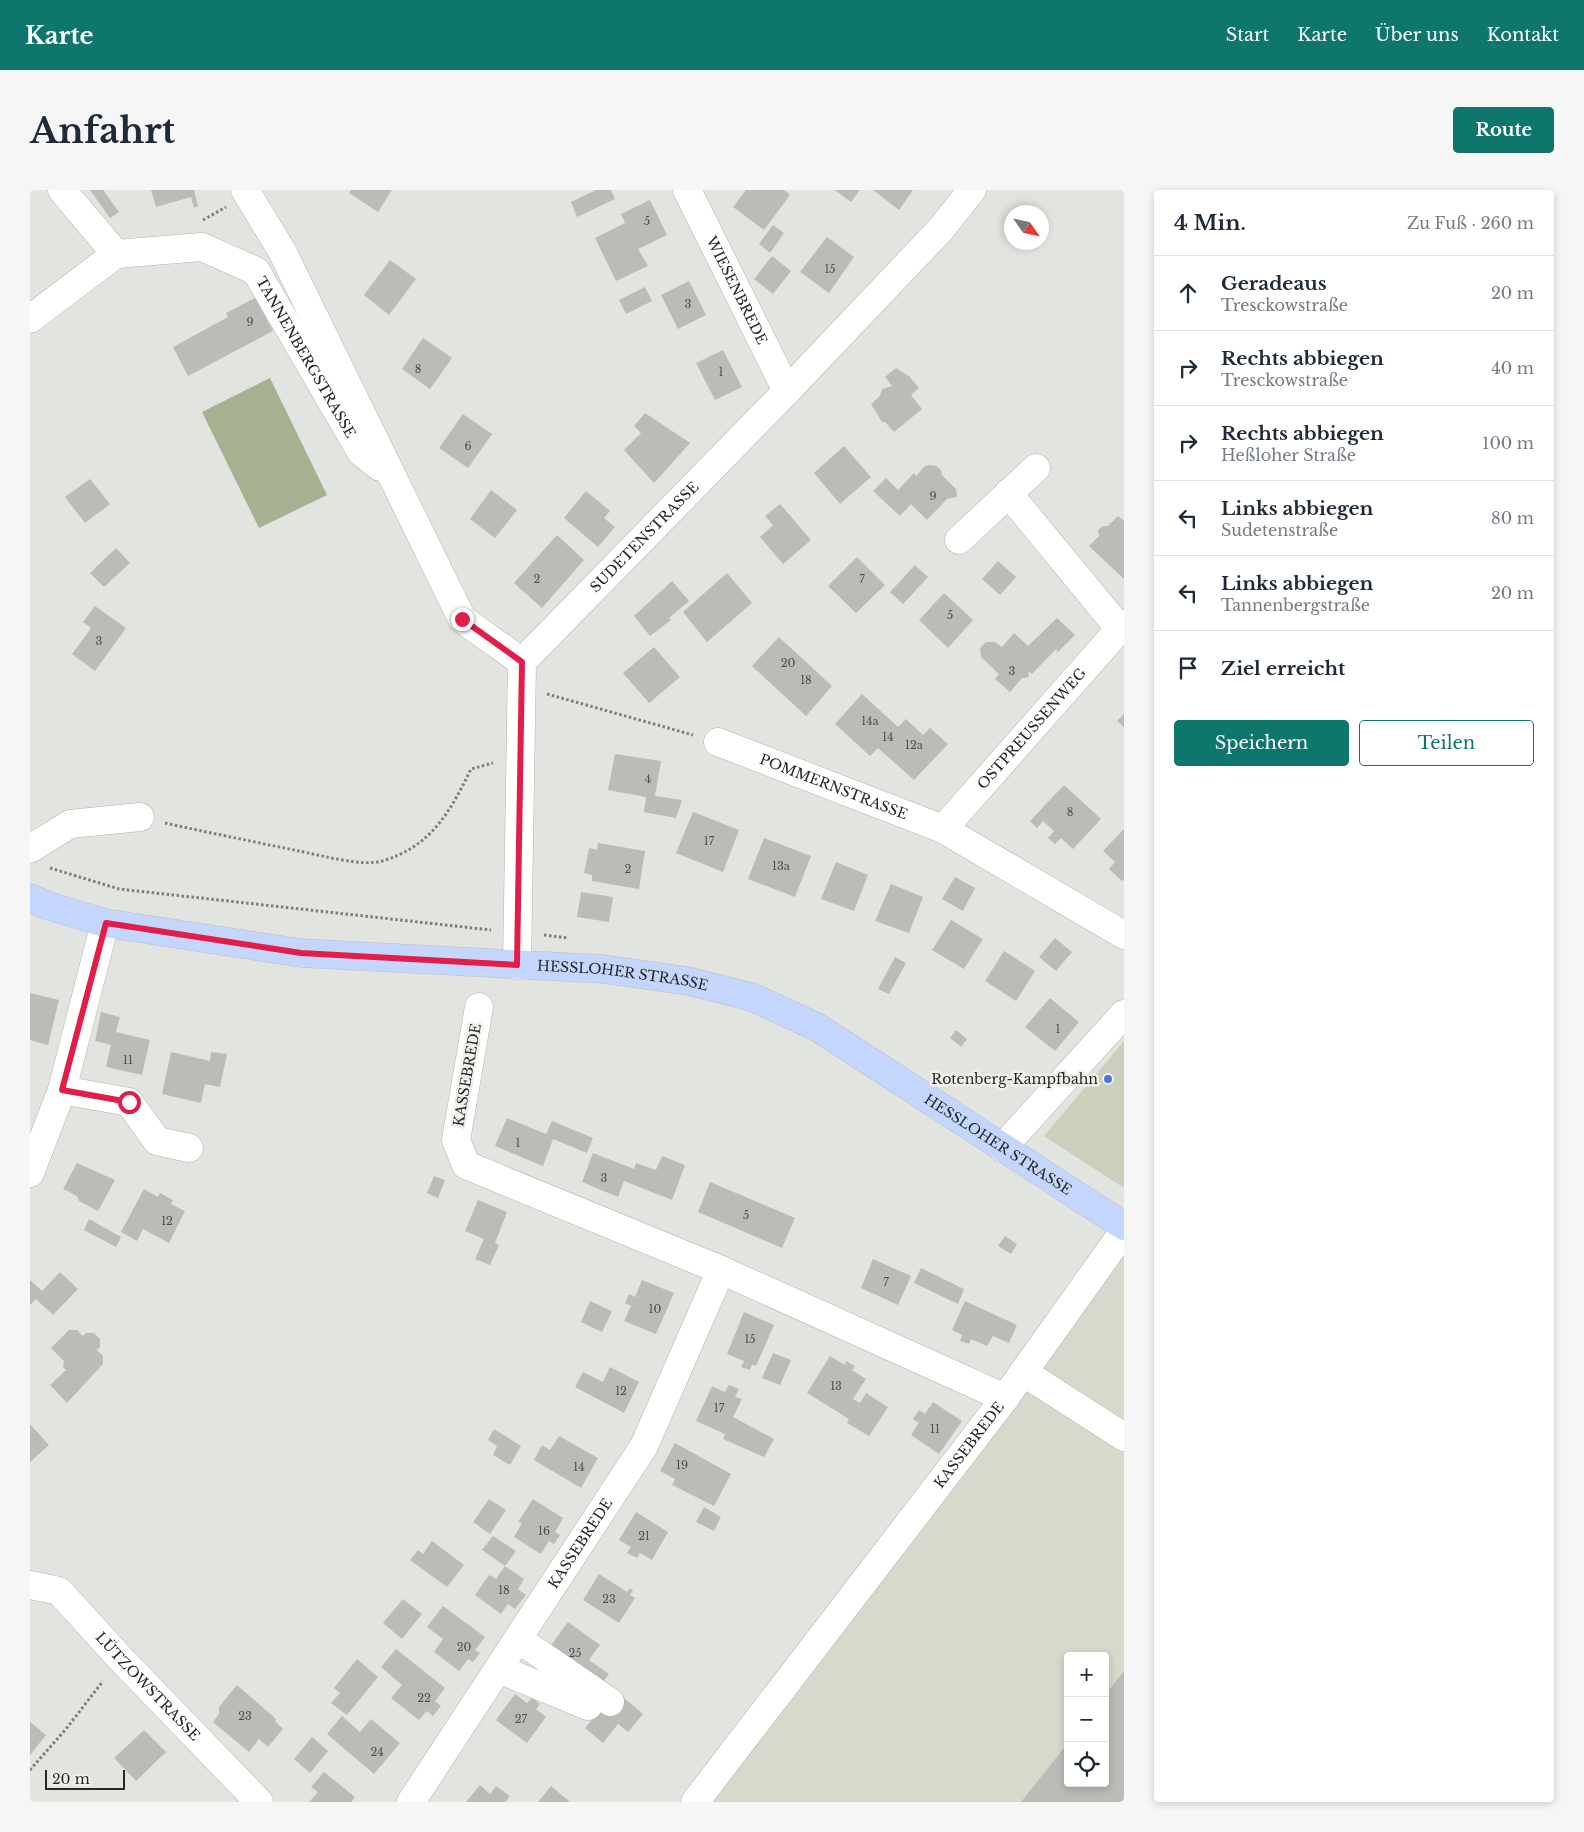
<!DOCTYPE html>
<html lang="de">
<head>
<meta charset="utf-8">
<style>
	body { margin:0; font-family:"Libre Baskerville",serif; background:#f6f6f7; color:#1f2937 }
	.controls { position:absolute; right:15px; bottom:15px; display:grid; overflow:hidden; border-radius:5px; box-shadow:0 2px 8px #0003 }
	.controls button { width:45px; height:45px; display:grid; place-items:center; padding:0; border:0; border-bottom:1px solid #e0e1e3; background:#fff; color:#1f2937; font:25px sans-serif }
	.compass { position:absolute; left:974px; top:15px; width:45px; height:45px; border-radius:50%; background:#fff; box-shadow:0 2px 8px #0003; rotate:124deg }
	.scale { position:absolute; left:15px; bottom:12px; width:80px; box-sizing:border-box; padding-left:5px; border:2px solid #272826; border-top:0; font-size:14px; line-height:18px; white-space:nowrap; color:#272826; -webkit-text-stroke:4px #f0f1ec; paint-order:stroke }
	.stop { position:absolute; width:15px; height:15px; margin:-11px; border:4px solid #e11d48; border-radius:50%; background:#fff }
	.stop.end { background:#e11d48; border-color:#fff; box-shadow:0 1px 5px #0008 }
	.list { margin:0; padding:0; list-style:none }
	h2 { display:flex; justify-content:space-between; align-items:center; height:65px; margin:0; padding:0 20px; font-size:21px }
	h2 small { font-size:16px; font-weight:400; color:#747a83 }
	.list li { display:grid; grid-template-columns:32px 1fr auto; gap:15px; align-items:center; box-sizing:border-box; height:75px; padding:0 20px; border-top:1px solid #e0e1e3 }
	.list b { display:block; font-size:19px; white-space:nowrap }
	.list p { margin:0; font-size:16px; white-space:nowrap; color:#747a83 }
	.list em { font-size:16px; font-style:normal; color:#747a83 }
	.actions { display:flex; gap:10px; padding:15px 20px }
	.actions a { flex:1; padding:11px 0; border:1px solid #0f766e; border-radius:5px; text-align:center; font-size:18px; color:#0f766e }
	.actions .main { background:#0f766e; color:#fff }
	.icon { flex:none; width:28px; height:28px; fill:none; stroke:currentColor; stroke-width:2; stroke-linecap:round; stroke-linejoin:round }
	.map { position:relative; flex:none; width:1094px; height:1612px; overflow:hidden; border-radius:5px }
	header { display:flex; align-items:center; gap:30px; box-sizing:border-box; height:70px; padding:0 25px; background:#0f766e; color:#fff }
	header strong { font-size:24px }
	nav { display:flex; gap:28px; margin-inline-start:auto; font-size:18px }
	.intro { display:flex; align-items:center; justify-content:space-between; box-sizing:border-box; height:120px; padding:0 30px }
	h1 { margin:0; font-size:35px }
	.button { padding:12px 22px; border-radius:5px; background:#0f766e; color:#fff; font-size:18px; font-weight:700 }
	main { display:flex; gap:30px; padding:0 30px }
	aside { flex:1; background:#fff; border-radius:5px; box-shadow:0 2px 8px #0003 }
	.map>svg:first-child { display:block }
</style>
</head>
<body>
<header>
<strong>Karte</strong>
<nav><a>Start</a><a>Karte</a><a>Über uns</a><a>Kontakt</a></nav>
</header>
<div class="intro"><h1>Anfahrt</h1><a class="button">Route</a></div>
<main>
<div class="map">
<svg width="1094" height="1612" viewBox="0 0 1094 1612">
	<rect width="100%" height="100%" fill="#e2e4df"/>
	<path fill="#d6dacd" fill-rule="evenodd" d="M1094,1060V1612H680ZM1038,1466H1075V1593H1038Z"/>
	<path fill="#cbd0bd" d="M1094,851V998L1014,946Z"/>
	<path fill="#a7b090" d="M240,188L297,305L229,338L172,222Z"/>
	<path fill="#babcb7" d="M60,0H73L89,22L80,28Z
		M121,0H164L168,16L164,18L161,7L126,17Z
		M321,0H362L348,22L319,3Z
		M566,0H581L585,9L547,27L541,12Z
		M716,0H754L760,5L734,40L703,17Z
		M805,0H830L821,12Z
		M843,0H883L869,20Z
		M620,10L637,45L608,59L618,76L586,91L565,48L595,33L591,24Z
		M743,35L754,43L740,63L729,54Z
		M797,47L824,67L799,103L770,82Z
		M742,66L761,81L743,104L724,89Z
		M360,70L386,89L359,125L334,105Z
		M659,91L676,125L648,139L631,105Z
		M615,97L622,111L596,124L589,110Z
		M225,108L243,141L158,186L143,157L198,127L196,123Z
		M393,148L422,168L400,199L372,179Z
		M693,160L712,197L685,210L666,173Z
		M866,178L879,186L889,198L881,205L892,219L864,242L855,232H852L841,214L850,206L852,199L862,196L855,187Z
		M615,223L660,253L624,293L594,260L611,243L604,236Z
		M433,224L462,244L438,278L409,258Z
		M814,256L841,287L810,314L784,283Z
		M899,275L906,276L911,280L912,285L926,299L927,307L917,309L897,330L881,314L870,326L843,301L856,288L868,300L884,283L886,286L895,276Z
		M60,289L80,314L55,333L35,307Z
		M461,300L487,320L465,348L440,329Z
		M556,301L580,321L574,328L585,337L568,357L534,328Z
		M750,314L781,350L753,374L730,347L743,335L735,326Z
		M1088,326L1094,331V389L1059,356L1069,346L1068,340L1073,336H1078Z
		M527,345L554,370L512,418L484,393Z
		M86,358L100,373L74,397L60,383Z
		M827,367L855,395L826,423L798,396Z
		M968,371L986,387L970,405L952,389Z
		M885,375L898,387L873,414L860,402Z
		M697,383L722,413L677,452L653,422Z
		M642,391L659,411L639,428L641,430L620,446L604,426Z
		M914,403L943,430L918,458L889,430Z
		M65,416L96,438L65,481L42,464L61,438L53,432Z
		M1027,428L1045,445L1028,462L1026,459L1002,484L998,481L999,487L992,488L980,502L965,489L969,484L951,467L950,458L956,452H965L972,457L984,443L998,456Z
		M749,447L802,496L776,526L722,476Z
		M624,457L650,487L619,513L593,483Z
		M832,504L868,537L876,529L893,545L900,538L918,554L884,590L848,558L840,566L805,534Z
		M1094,524V537L1087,531Z
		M585,564L631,571L625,606L652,610L646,628L614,622L616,607L578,600Z
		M1034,595L1071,629L1043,659L1031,648L1025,654L1018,648L1024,641L1013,631L1007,638L1000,631Z
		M663,622L709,640L693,682L646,663Z
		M1094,639V690L1092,691L1079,679L1085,672L1073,661Z
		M734,648L781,666L765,707L718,689Z
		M568,653L615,661L609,699L562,691V685L554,683L559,658L567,660Z
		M806,672L838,685L824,721L791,709Z
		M925,687L945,698L933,721L912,709Z
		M861,694L893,707L879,743L845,731Z
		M551,702L583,707L579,732L547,727Z
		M921,730L953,749L934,779L902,760Z
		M1025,748L1042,762L1026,781L1009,767Z
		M974,761L1005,781L986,811L955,791Z
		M865,767L876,773L859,804L848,799Z
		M0,803L29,810L18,855L0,850Z
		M1020,808L1049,832L1025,861L995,837Z
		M71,822L90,827L86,842L120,850L112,885L76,877L81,855L65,851Z
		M926,840L937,849L931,857L920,848Z
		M141,862L180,871L181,862L197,864L190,897L175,894L171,913L132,904Z
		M477,928L516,944L522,931L563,948L557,963L523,949L513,976L465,956Z
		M563,963L604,979L606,973L626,980L632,966L655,975L642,1010L594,991L588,1007L552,992Z
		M47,973L85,990L68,1021L49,1011L47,1006L33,999Z
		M404,986L415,990L408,1008L397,1003Z
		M680,992L765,1028L752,1058L668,1022Z
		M114,999L128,1007L130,1003L143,1010L141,1014L155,1021L139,1053L113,1039L107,1051L91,1042Z
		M448,1010L477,1022L465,1053L469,1055L460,1075L445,1069L454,1049L435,1041Z
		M59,1029L91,1047L86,1057L54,1040Z
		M975,1046L987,1054L981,1064L968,1056Z
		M843,1069L881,1086L868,1115L831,1098Z
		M891,1078L934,1099L928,1114L884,1093Z
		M30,1082L48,1099L23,1125L6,1109L0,1115V1090L12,1101Z
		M612,1090L644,1103L626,1144L594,1131L601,1116L595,1113L599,1104L605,1107Z
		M560,1111L582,1121L572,1142L551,1132Z
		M935,1111L987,1135L979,1153L963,1146L957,1156L941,1149L939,1154L930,1151L932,1145L922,1140Z
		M714,1122L744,1135L726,1176L722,1175L720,1180L711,1177L714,1171L697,1164Z
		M39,1140H47L53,1146L56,1143H64L70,1149V1157L67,1160L73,1166V1174L37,1213L20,1195L36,1180L33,1177L34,1171L21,1158Z
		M743,1163L761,1170L750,1195L732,1188Z
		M800,1166L815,1175L816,1171L825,1176L822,1180L836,1189L823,1209L830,1213L836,1203L858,1217L839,1246L817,1233L819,1229L777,1203Z
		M580,1177L609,1192L594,1223L545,1197L553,1182L573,1192Z
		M699,1195L709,1199L705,1207L712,1209L703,1227L744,1249L734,1267L693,1249L695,1244L666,1231L682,1196L695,1202Z
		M903,1212L932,1231L909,1264L881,1245L889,1233L883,1229L889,1220L895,1224Z
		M0,1234L19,1255L0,1272Z
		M464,1239L491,1256L480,1275L463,1265L467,1256L458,1250Z
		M529,1246L568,1268L551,1298L504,1270L512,1255L520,1260Z
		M645,1253L701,1284L684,1316L642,1295L645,1289L630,1281Z
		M459,1309L476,1320L460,1344L443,1332Z
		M503,1309L533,1328L525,1342L530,1345L524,1354L519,1351L511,1364L484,1347L492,1333L488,1332Z
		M674,1317L691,1327L684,1341L666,1332Z
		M606,1322L638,1342L622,1370L610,1363L607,1368L597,1363L601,1357L589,1350Z
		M463,1346L486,1361L475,1376L452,1360Z
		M402,1351L434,1375L417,1397L380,1370L388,1360L393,1364Z
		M475,1376L494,1389L488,1399L496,1405L485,1419L478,1414L471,1424L445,1405L459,1385L466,1389Z
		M569,1384L597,1402L600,1398L603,1400L600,1405L605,1408L589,1433L553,1410Z
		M373,1409L392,1424L372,1449L353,1433Z
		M413,1416L455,1447L445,1460L450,1463L443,1472L438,1469L429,1481L404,1462L413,1449L397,1437Z
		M538,1432L570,1455L559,1470L579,1484L568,1499L519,1458Z
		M366,1459L415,1498L405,1511L411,1516L403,1526L397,1521L389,1530L361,1508L372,1495L351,1477Z
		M327,1469L348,1487L317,1525L301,1513L310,1503L304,1498Z
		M1094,1481V1612H991L1038,1553V1593H1075V1505Z
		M207,1495L246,1529L245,1531L253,1539L238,1557L229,1549L219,1562L183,1532L189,1524V1517Z
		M485,1504L497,1513L502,1508L510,1514L506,1519L516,1527L497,1553L466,1530Z
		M594,1508L613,1524L598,1542L588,1534L573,1553L555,1538L571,1518L580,1525Z
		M312,1526L330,1542L341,1529L370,1553L344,1584L297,1544Z
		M0,1532L16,1545L0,1565Z
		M114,1540L136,1562L106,1591L84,1568Z
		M282,1547L298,1561L280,1583L264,1569Z
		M294,1582L325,1607L321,1612H279L288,1602L281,1597Z
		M450,1595L460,1604L466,1596L480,1606L475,1612H436Z
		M521,1596L540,1612H508Z"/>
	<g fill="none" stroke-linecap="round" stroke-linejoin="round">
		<g stroke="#b2b3ae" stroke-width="29">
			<g id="minor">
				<path d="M32,0L86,64"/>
				<path d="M215,0L252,61L432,429L492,472"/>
				<path id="s1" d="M657,0L757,201"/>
				<path id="s2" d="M86,64L172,57L226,81L331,262L350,277"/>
				<path d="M0,129L86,64"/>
				<path d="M978,303L1090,439"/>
				<path d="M929,350L1006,278"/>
				<path id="s3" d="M688,552L913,639L1094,745"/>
				<path id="s4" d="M913,639L1094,434"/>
				<path d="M0,659L40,634L110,627"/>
				<path id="s5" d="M487,775L492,472L757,201L911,39L942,0"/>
				<path d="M449,817L426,950L436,975L691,1080L975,1208"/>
				<path d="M32,900L99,912L127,951L159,958"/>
				<path d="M972,958L1094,824"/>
				<path d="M0,983L32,900L75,733"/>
				<path d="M993,1182L1094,1247"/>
				<path id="s6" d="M0,1395L29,1401L90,1468L229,1612"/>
				<path d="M488,1449L580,1512"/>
				<path d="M469,1479L558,1516"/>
				<path id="s7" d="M381,1612L614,1256L691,1080"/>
				<path id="s8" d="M665,1612L975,1208L1094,1041"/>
			</g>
		</g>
		<g stroke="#bebebe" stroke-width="29">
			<g id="major">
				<path id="s9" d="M0,708L16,715L75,733L271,763L573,779L658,791L722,807L787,837L1094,1036"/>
			</g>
		</g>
		<path stroke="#7d7e7b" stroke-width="3" stroke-dasharray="2.5 2.5" stroke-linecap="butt" d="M173,30L196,17
			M517,504L663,545
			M135,633C180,643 225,652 269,661C290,665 332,677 352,671C401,657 420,622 441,579L463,573
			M20,678L89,699L461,740
			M514,745L538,748
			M0,1580L36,1539L73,1491"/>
		<use href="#minor" stroke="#fff" stroke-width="28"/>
		<use href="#major" stroke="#c4d6fe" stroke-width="28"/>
	</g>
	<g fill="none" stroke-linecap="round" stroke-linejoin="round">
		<path stroke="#e11d48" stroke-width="6" d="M99,912L32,900L76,733L271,763L487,775L492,472L432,429"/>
	</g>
	<circle fill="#4975e7" stroke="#f0f1ec" stroke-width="2" cx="1078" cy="889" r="5"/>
	<g text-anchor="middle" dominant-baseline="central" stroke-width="5" stroke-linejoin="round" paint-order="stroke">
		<g font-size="11" fill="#4c4d4a">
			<text x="617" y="31">5</text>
			<text x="800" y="79">15</text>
			<text x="658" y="114">3</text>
			<text x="220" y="132">9</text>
			<text x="388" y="179">8</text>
			<text x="691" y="182">1</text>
			<text x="438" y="256">6</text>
			<text x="903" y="306">9</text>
			<text x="507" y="389">2</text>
			<text x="832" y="389">7</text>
			<text x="920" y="425">5</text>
			<text x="69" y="451">3</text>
			<text x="758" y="473">20</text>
			<text x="982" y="481">3</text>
			<text x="776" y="490">18</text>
			<text x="840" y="531">14a</text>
			<text x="858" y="547">14</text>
			<text x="884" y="555">12a</text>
			<text x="618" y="589">4</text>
			<text x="1040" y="622">8</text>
			<text x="679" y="651">17</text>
			<text x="751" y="676">13a</text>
			<text x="598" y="679">2</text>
			<text x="1028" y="839">1</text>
			<text x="98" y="870">11</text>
			<text x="488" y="953">1</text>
			<text x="574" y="988">3</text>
			<text x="716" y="1025">5</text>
			<text x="137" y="1031">12</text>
			<text x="856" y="1092">7</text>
			<text x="625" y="1119">10</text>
			<text x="720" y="1149">15</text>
			<text x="806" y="1196">13</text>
			<text x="591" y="1201">12</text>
			<text x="689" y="1218">17</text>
			<text x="905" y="1239">11</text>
			<text x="652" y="1275">19</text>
			<text x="549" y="1277">14</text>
			<text x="514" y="1341">16</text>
			<text x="614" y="1346">21</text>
			<text x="474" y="1400">18</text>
			<text x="579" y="1409">23</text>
			<text x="434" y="1457">20</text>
			<text x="545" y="1463">25</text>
			<text x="394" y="1508">22</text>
			<text x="215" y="1526">23</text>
			<text x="491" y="1529">27</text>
			<text x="347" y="1562">24</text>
		</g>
		<g font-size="14" fill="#272826" stroke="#f0f1ec">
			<text stroke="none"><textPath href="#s1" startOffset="112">WIESENBREDE</textPath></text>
			<text stroke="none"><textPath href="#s2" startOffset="245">TANNENBERGSTRASSE</textPath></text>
			<text stroke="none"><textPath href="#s5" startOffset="478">SUDETENSTRASSE</textPath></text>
			<text stroke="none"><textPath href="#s4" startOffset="134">OSTPREUSSENWEG</textPath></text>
			<text stroke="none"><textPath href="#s3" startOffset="124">POMMERNSTRASSE</textPath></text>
			<text stroke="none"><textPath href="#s9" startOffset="600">HESSLOHER STRASSE</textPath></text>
			<text transform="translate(437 885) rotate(-80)">KASSEBREDE</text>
			<text stroke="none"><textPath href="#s9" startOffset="1019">HESSLOHER STRASSE</textPath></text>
			<text stroke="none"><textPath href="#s8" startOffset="450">KASSEBREDE</textPath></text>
			<text stroke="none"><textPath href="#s7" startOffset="309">KASSEBREDE</textPath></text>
			<text stroke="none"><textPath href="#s6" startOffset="160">LÜTZOWSTRASSE</textPath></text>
		</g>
		<g font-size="14" fill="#272826" stroke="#f0f1ec" text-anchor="end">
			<text x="1068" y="889">Rotenberg-Kampfbahn</text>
		</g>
	</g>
</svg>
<div class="controls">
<button>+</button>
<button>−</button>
<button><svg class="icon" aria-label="locate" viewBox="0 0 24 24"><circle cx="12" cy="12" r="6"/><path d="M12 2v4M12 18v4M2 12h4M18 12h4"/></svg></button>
</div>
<svg class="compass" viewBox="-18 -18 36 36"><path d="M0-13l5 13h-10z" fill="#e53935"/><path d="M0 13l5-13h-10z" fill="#747a83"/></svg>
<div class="scale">20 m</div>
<div class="stop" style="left:99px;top:912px"></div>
<div class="stop end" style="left:432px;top:429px"></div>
</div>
<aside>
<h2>4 Min.<small>Zu Fuß · 260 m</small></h2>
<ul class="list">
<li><svg class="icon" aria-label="ahead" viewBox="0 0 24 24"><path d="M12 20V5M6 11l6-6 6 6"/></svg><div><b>Geradeaus</b><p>Tresckowstraße</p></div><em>20 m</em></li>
<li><svg class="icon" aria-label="right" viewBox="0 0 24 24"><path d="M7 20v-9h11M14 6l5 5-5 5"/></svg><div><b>Rechts abbiegen</b><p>Tresckowstraße</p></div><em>40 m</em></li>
<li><svg class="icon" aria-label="right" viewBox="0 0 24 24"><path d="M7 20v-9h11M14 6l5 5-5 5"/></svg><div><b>Rechts abbiegen</b><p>Heßloher Straße</p></div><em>100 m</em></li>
<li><svg class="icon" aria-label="left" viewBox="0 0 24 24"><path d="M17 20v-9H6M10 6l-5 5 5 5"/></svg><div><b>Links abbiegen</b><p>Sudetenstraße</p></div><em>80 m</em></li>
<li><svg class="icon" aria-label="left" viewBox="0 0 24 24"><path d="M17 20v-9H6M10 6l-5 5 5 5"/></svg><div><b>Links abbiegen</b><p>Tannenbergstraße</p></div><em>20 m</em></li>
<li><svg class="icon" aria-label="arrive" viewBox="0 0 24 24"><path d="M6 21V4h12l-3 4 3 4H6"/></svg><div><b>Ziel erreicht</b></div></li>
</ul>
<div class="actions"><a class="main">Speichern</a><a>Teilen</a></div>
</aside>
</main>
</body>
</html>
